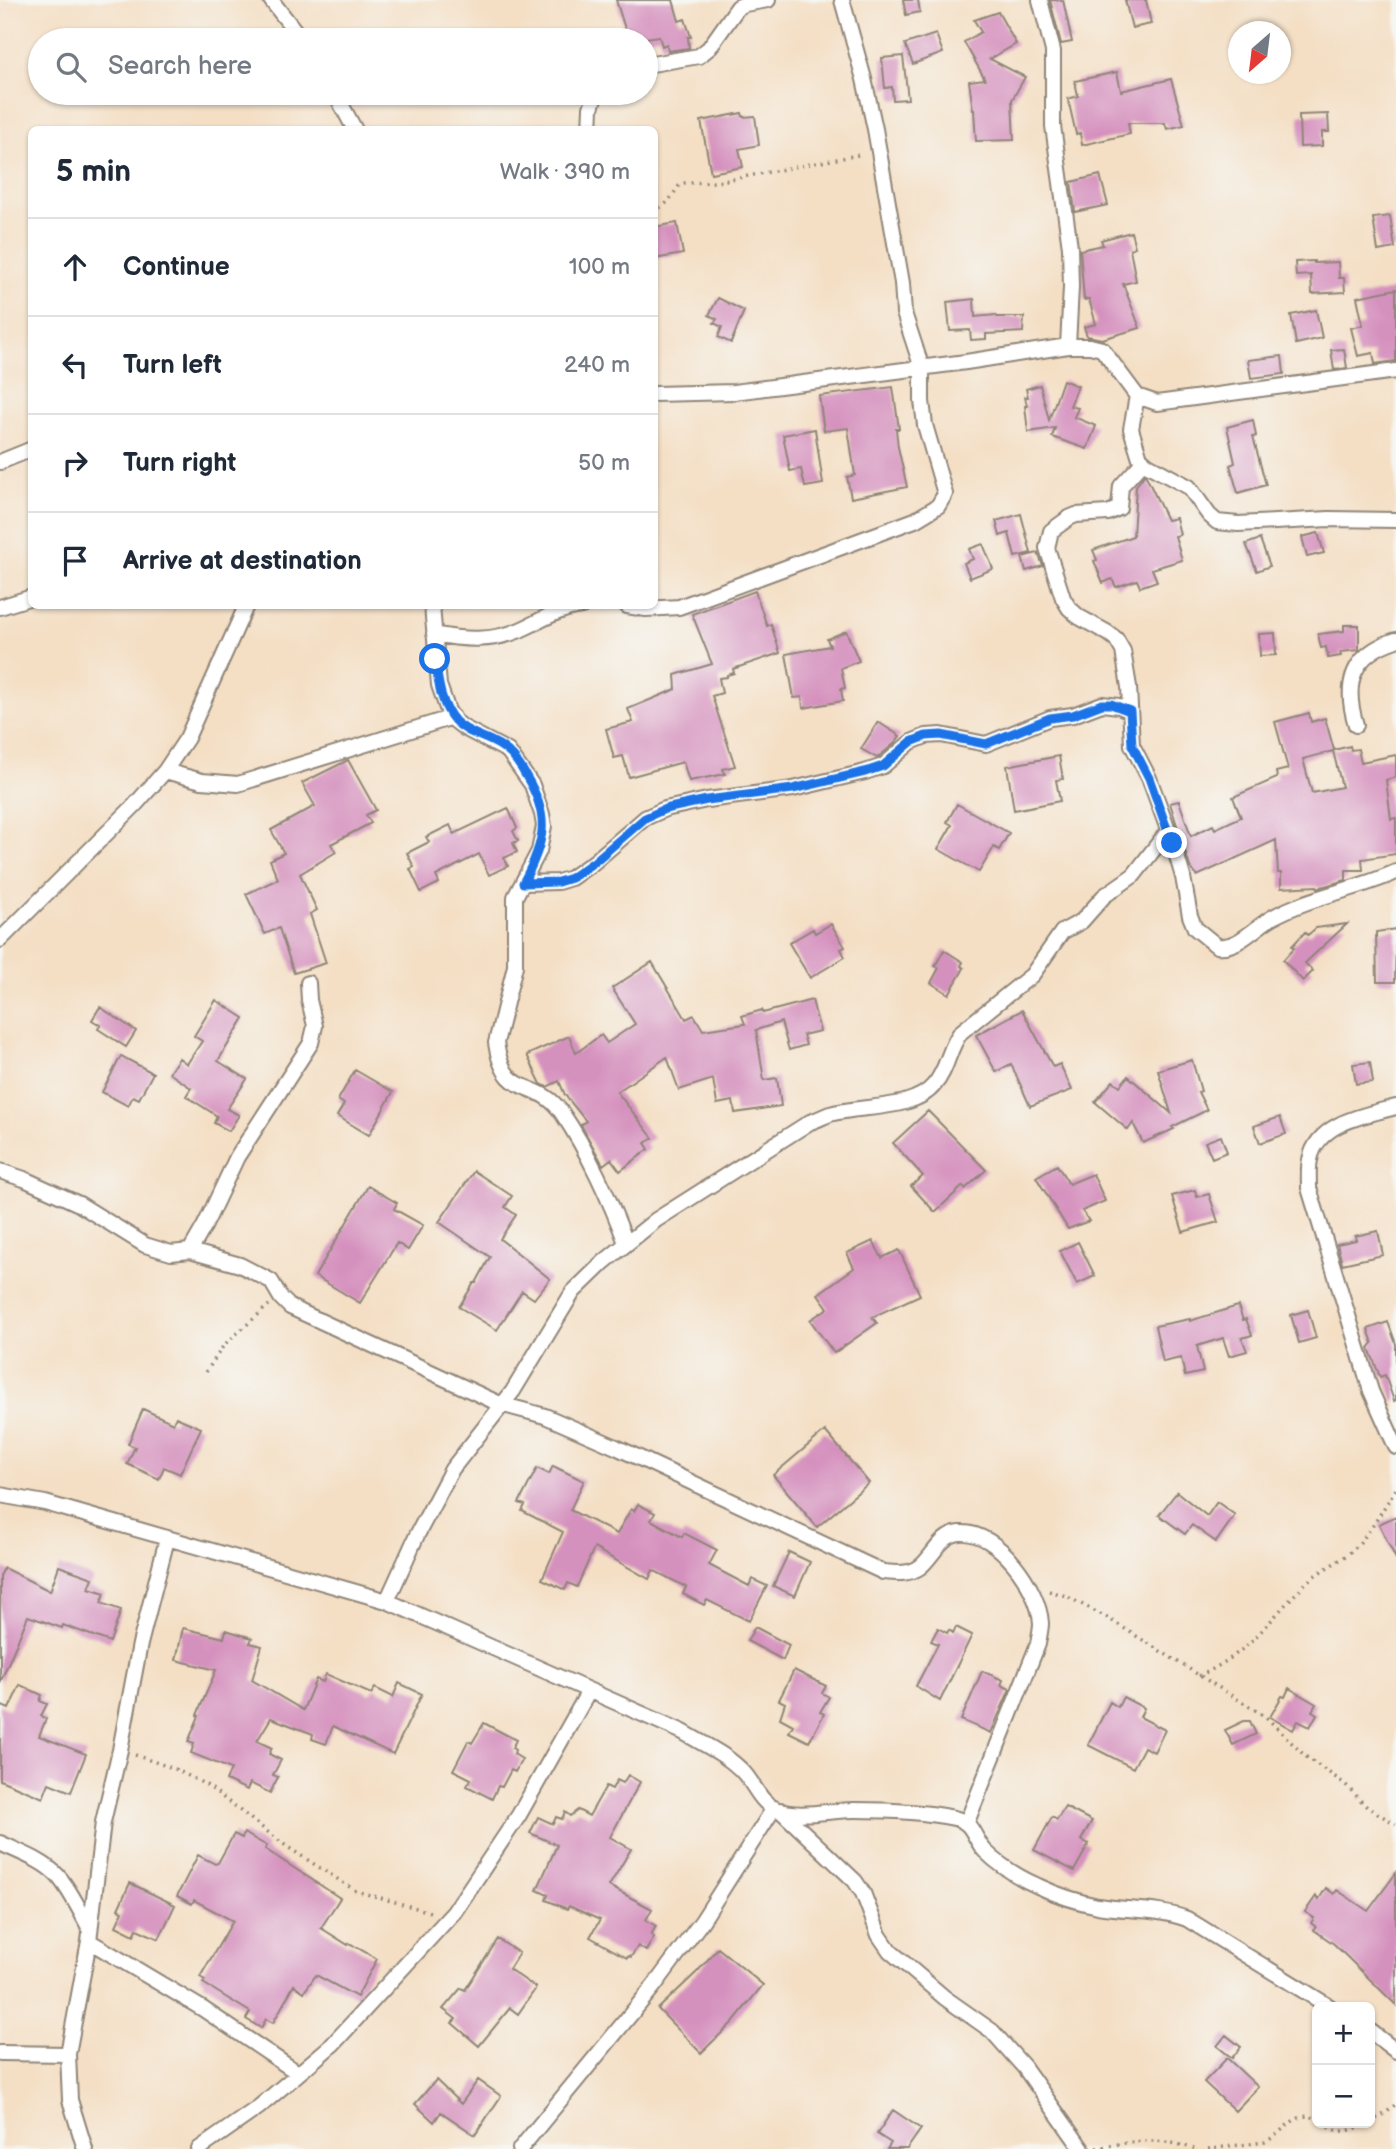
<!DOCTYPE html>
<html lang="en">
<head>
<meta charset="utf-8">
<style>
	body { margin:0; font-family:"Balsamiq Sans",sans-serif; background:#f6f6f7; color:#1f2937 }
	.controls { position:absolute; right:21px; bottom:21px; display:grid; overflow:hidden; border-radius:10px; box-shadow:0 2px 5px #0004 }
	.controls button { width:63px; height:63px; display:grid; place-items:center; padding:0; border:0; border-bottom:2px solid #e0e1e3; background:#fff; color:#1f2937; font:35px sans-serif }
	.compass { position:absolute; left:1228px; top:21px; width:63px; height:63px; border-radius:50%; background:#fff; box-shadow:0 2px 5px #0004; rotate:208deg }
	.stop { position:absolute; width:21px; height:21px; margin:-16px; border:5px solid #1a73e8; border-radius:50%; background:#fff }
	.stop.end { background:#1a73e8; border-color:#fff; box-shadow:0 2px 7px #0008 }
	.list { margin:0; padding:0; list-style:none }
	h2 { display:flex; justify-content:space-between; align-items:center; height:91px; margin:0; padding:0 28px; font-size:30px }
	h2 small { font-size:23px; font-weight:400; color:#747a83 }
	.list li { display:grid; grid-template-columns:46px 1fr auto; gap:21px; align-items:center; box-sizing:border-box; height:98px; padding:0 28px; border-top:2px solid #e0e1e3 }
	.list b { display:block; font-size:26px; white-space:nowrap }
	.list em { font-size:23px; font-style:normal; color:#747a83 }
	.icon { flex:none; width:38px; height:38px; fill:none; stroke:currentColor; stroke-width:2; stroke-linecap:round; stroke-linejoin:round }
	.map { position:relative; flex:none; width:1396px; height:2149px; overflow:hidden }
	.search { position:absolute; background:#fff; box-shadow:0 2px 5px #0004; left:28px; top:28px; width:630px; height:77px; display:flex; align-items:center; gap:18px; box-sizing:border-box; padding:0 24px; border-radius:38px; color:#747a83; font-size:26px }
	.panel { position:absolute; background:#fff; box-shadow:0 2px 5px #0004; left:28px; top:126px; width:630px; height:483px; border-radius:10px }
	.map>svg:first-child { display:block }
</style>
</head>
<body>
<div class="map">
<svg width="1396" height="2149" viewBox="0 0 1396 2149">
	<rect width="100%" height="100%" fill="#f6f6f2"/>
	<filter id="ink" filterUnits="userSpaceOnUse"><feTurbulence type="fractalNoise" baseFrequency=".0143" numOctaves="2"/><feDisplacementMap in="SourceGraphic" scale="14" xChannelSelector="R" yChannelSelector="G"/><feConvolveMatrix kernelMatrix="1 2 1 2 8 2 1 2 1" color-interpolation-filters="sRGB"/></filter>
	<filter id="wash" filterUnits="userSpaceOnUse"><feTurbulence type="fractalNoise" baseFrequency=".00686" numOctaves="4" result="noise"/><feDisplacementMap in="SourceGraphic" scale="28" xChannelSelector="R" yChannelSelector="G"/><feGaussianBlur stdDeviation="1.57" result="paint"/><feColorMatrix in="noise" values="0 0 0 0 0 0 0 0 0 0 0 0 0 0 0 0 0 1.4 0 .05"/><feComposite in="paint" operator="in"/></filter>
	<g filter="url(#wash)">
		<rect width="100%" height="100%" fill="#f4dfc5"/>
		<g id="blocks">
			<path fill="#d591be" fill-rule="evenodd" d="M616,0H673L679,21L685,19L691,37H688L689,48L668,51L667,44L662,46L659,36L632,40L630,31L626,32Z
				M903,0H918L920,12L906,15Z
				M1050,0H1063L1072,42L1061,44Z
				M1125,0H1146L1151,24L1132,28Z
				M998,12L1016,44L990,59L1025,77L1012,100L1014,140L976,141L974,110H973L969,81L985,79L964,42L981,32L974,20Z
				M936,34L943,53L913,64L905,44Z
				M903,56L908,99L893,100L892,87L885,88L882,58Z
				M1117,72L1121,91L1171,79L1184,125L1167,129L1165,123H1128L1130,134L1082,145L1080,133L1076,134L1068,99L1078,96L1075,81Z
				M742,113L743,117L755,116L759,145L739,149L743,167L711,173L701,121Z
				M1328,114L1329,132H1322V146L1300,147L1299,115Z
				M1100,175L1108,205L1075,212L1071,182Z
				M1390,216L1395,248L1378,251L1373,218Z
				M677,223L683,254L654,259V227Z
				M1131,232L1135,247L1130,249L1136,281L1123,284L1140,328L1102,339L1087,336L1084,327L1096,324L1089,299L1084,300L1080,250L1103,245L1101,240Z
				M1314,261V263L1338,262L1339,278H1344L1345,292L1312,294L1311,275L1296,276L1295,262Z
				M1396,289V361L1375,364L1373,353L1358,356L1351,328L1363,325L1357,297Z
				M718,298L744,311L731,343L718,337L722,327L714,323L717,319L709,315Z
				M974,299L975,317L996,315L997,317H1024L1023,332L986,334V339L971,340L970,330L950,331L947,302Z
				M1316,310L1322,338L1296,344L1291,315Z
				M1344,349L1347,368L1334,370L1331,350Z
				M1282,356L1284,374L1251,378L1248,360Z
				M1063,380L1078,386L1070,406L1078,408L1074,417L1096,426L1087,449L1052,437L1055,428L1028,432L1025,406H1027L1025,397H1028L1026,389L1040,385L1049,420Z
				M893,387L899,429H896L898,447L907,487L851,498L847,477L855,475L848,428L824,431L819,396Z
				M1253,420L1256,436L1253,437L1266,485L1238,493L1230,465L1235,463L1227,427Z
				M815,429L823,484L805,487L801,469L790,471L783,435Z
				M1145,474L1167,520L1176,518L1180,535L1175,536L1182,560L1152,569L1157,581L1140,587L1137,580L1116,587L1112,579L1103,583L1094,561L1097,560L1093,550L1133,536L1136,486Z
				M1021,514L1031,553L1015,557L1009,533L1000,536L996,521Z
				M1318,533L1324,553L1307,557L1302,537Z
				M1260,539L1270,566L1257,571L1246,544Z
				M983,544L993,569L970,578L964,563L973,559L969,549Z
				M1038,553L1043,566L1026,571L1022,557Z
				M755,591L767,626L771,624L780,653L733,669L734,673L727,675V677L719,678L722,693L712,696L735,766L723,769L725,774L689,781L683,762L629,777L623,756L614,758L606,729L633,722L628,709L676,689L675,675L712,664L692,614Z
				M1344,625H1359V650L1340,652L1341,656L1328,658L1326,647L1321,648L1318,634L1344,631Z
				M846,631L859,661L841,668L845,688L841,689L843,701L803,708L802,697L794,698L786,654L830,646L827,639Z
				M1275,633L1276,655L1260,656L1259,634Z
				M1309,713L1311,722L1325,718L1334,750L1350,746L1351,750L1358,749L1361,762L1396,755V777L1386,780L1391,819L1396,818V854L1362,859L1363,870H1346V880L1318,888L1317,886L1281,888V873H1278L1276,840L1197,876L1190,867L1170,803L1179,801L1191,836L1213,825L1215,829L1241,817L1233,797L1277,778L1276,772L1288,769L1275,722ZM1333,751L1342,787L1312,793L1303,759Z
				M878,722L900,736L895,743L877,758L861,749Z
				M1059,756L1063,779L1056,780L1060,801L1014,810L1007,766Z
				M348,760L376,810L366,815L371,823L331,844L336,852L300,874L317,910L310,914L326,963L294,973L279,928L265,934L246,894L278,879L270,860L284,853L271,830L315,806L302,783Z
				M957,804L1009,833L999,850L994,847L979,872L938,849L952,825L947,822Z
				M508,808L517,828L513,831L518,841L513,843L517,852L504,858L508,866L489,875L479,854L436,876L439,883L421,892L410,869L414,867L407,853L429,842L426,837L450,825L454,834Z
				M831,924L845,947L841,949L845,957L810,978L789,943L813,929L815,933Z
				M1347,924L1305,963L1313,971L1303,981L1283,960L1294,948L1292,946L1305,932L1308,935L1316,928Z
				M1396,929L1395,982H1377L1376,932Z
				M944,950L963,962L961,966L964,968L949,994L931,983L939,968L935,966Z
				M652,962L686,1019L694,1015L703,1030L745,1024L742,1016L762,1010L763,1013L812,1000L820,1031L803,1035L806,1045L789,1050L781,1022L756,1030L764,1080L777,1078L781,1106L735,1113L733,1101L717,1104L713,1079L679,1090L667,1057L617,1092L653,1138L645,1143L649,1149L620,1171L611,1159L603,1165L581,1125L586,1121L565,1095L559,1081L547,1087L541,1084L527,1055L569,1036L576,1053L601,1035L607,1043L635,1024L612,988Z
				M216,1000L244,1018L218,1061L247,1079L227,1109L239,1115L229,1131L214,1123L217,1116L186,1096L191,1088L169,1073L179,1058L187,1064L202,1041L194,1036Z
				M100,1007L136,1031L126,1047L98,1029L100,1025L92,1020Z
				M1022,1010L1053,1067L1060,1064L1072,1090L1030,1106L1011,1064L996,1072L976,1035Z
				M121,1056L153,1073L139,1099L133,1096L128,1106L102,1092Z
				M1192,1060L1201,1091L1198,1092L1207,1110L1172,1127L1174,1129L1143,1143L1133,1123L1128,1130L1095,1102L1113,1081L1120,1086L1128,1076L1171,1113L1158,1070Z
				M1370,1062L1373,1082L1356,1084L1353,1064Z
				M355,1070L393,1092L369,1135L337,1116L344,1104L338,1100Z
				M928,1111L986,1170L965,1189L963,1186L935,1212L911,1186L923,1176L893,1143Z
				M1280,1117L1286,1134L1260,1143L1254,1126Z
				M1221,1136L1227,1152L1212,1158L1205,1142Z
				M1057,1165L1069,1184L1093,1174L1105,1201L1082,1211L1089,1221L1068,1229L1036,1177Z
				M474,1171L512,1196L505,1207L516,1215L500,1239L550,1279L534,1299L522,1291L497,1330L459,1307L474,1283H476L490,1257L439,1222Z
				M368,1186L397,1203L394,1209L423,1225L408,1250L397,1243L360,1303L315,1276Z
				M1195,1190L1197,1197L1209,1194L1218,1222L1183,1232L1172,1196Z
				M1378,1231L1383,1255L1342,1264L1337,1244L1356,1240L1355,1236Z
				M873,1241L882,1258L899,1250L920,1295L872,1317L877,1323L834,1353L810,1320L828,1308L818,1294L854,1268L847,1253Z
				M1078,1242L1095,1276L1077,1284L1060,1251Z
				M1238,1306L1243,1320L1246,1319L1252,1335L1242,1338L1247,1351L1229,1356L1223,1338L1197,1346L1203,1372L1185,1376L1181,1358L1163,1362L1155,1326L1190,1319V1321Z
				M1308,1310L1316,1338L1299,1343L1291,1315Z
				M1388,1322L1396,1344V1400L1394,1401L1385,1375L1380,1377L1369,1348L1373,1343L1368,1329Z
				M143,1409L173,1423L176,1417L201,1428L180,1474L164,1467L159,1479L127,1464L135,1447L128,1444Z
				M825,1431L869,1483L817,1527L773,1475Z
				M553,1466L584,1481L570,1510L617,1534L631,1509L634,1511L638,1504L655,1513L651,1520L682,1537L684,1533L717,1550L709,1565L749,1586L752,1579L767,1586L749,1621L707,1600L704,1605L683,1594L686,1587L653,1570L649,1579L594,1548L577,1587L568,1583L565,1590L542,1579L563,1532L522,1511L525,1505L519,1503L537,1468L549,1474Z
				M1177,1492L1207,1516L1217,1502L1235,1515L1216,1542L1192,1525L1185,1534L1159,1515Z
				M1396,1516V1559L1379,1524Z
				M789,1552L810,1562L795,1596L773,1586Z
				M59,1566L93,1578L89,1588L105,1593L101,1603L121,1610L110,1642L63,1625L62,1628L28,1616L0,1683V1576L4,1568L50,1591Z
				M755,1627L789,1645L783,1660L747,1641Z
				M956,1627L972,1635L940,1701L916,1686L938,1644L931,1641L938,1628L947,1633L949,1630L953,1633Z
				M183,1628L224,1638L226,1630L252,1638L250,1643L262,1646L252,1680L303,1710L316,1679L323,1682L326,1674L371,1694L375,1688L393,1697L399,1683L422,1694L393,1754L333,1726L326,1744L312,1739L313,1734L271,1718L257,1741L272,1748L269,1754L281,1760L273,1775L278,1777L270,1793L250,1783L247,1790L226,1780L231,1769L191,1753L194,1744L188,1742L199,1716L197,1715L216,1670L176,1660Z
				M794,1670L826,1686L822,1693L829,1697L820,1712L824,1714L809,1742L789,1732L793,1725L780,1718L785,1703L779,1700Z
				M982,1671L1003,1680L1001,1685L1010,1689L991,1733L961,1720Z
				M20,1685L42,1695L40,1701L47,1704L41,1716L46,1719L39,1736L86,1754L71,1792L49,1783L43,1798L0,1780V1705L9,1709Z
				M1289,1688L1316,1704L1312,1711L1317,1714L1310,1727L1298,1721L1293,1730L1270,1717L1282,1696L1285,1697Z
				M1123,1697L1144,1708L1140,1717L1165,1730L1154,1752L1144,1747L1133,1768L1088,1745L1110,1702L1118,1707Z
				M1244,1721H1250L1256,1734L1233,1745L1225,1730Z
				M484,1723L516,1740L512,1748L515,1750L514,1754L522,1759L515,1772L511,1770L502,1787L498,1786L492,1799L467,1786L471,1779L453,1770L468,1741L472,1743Z
				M628,1775L640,1782L610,1837L631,1849L609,1886L652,1909L646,1920L656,1926L651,1935L654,1937L646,1951L638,1946L631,1957L629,1956L627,1958L590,1937L600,1920L569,1906L567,1909L546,1900L548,1895L537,1890L557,1845L530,1833L538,1817L553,1824L556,1817L562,1819L565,1812L570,1816L578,1810L589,1816L606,1786L612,1789L617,1780L623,1783Z
				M1065,1807L1092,1821L1081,1840L1089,1844L1074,1871L1034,1850L1052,1817L1057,1820Z
				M244,1833L267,1846L265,1849L340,1898L321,1928L348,1945L349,1943L377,1959L357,1997L316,1975L304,1992L294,1985L273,2023L266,2019L261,2028L246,2019L250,2012L203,1983L205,1980L200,1977L233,1921L194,1900L192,1904L177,1896L198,1855L215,1864L218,1863L234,1834L242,1838Z
				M1396,1873V2005L1334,1944L1314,1930L1316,1927L1311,1923L1314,1918L1305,1912L1316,1896L1319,1899L1326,1888L1334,1894L1337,1890L1368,1911Z
				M130,1883L175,1905L159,1939L137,1929L134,1935L116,1926L123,1911L118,1909Z
				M498,1939L519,1953L509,1969L536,1988L518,2014L510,2008L479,2046L452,2023L456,2019L443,2009L461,1988L465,1990Z
				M718,1948L763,1985L733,2022L701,2053L658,2009L697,1972Z
				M1226,2035L1241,2047L1232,2058L1217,2046Z
				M1227,2058L1258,2087L1235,2111L1204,2082Z
				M436,2080L461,2104L478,2080L501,2096L475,2135L441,2112L434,2122L415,2104Z
				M893,2110L921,2129L907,2149H887L891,2143L877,2134Z"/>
		</g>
	</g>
	<g filter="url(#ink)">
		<use href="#blocks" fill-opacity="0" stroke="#908578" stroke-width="2"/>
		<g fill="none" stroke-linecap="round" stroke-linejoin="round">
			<g stroke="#908578" stroke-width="18">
				<path id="street" d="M271,0L302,40
					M1040,0L1053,51V126L1070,247L1071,287L1068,346
					M646,65L699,56L709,48L738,7L745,4L768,0
					M335,93L355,130
					M590,130L591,108L596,93
					M654,394L734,392L966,362L1068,346H1090L1102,349L1137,396L1157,403L1396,371
					M1137,396L1131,429L1140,458L1148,465L1189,487L1209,515L1217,522L1238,524L1329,519L1396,520
					M0,462L32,449
					M1143,462L1121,486L1119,508L1108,513L1076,515L1069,518L1051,531L1047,548L1063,598L1069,608L1079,617L1108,633L1116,639L1123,651L1129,687L1132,745L1149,778L1173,843L1183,877L1190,916L1195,928L1217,946C1238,949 1255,927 1273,917C1312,896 1356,890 1396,872
					M432,606L439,685L448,711L455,721L464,728L508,751L532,785L542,814L544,826L539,851L515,897V966L496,1043C505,1102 536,1076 562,1113C587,1149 611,1202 626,1243
					M627,606L646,609L679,607L915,520L938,506L945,494L943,487L925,425L922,401V368L904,313L902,283L875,129L864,79L842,0
					M0,607L32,597
					M434,634C463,640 492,642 520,630C540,621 560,608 582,606
					M1356,725C1343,683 1352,654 1396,640
					M165,771L202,781L238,784L453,717
					M523,883L558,882L571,878L594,862L645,818L665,809L707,800L793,789L865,772L883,766L911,742L926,736L941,735L986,744L1050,718L1073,715L1102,704L1119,706L1130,711
					M0,940L135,805L165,771L187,738L246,606
					M1396,1107C1366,1115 1317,1122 1310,1160C1308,1168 1309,1179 1309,1188L1371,1391L1396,1447
					M0,1171L24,1179L79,1204L145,1245L171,1253L190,1251L240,1265L271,1281L281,1298L290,1307L500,1404L545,1416L616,1447L883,1572C895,1573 909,1575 920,1567C933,1557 940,1535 960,1533C998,1530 1039,1589 1041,1623C1041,1629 1039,1637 1038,1644L967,1822
					M190,1251L205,1225L237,1157L311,1043L315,1026L309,1000L308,983
					M0,1495L45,1503L387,1601L683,1732C703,1744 728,1755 744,1773C754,1784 760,1802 775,1809C799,1819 829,1810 854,1810C887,1810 922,1811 954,1818C974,1822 973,1838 985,1851C999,1865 1020,1878 1038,1886C1057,1895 1078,1902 1098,1906C1128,1911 1158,1908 1187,1919L1330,2007
					M387,1601L417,1535L452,1469L513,1391L573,1292L604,1262L656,1220L810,1122C817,1120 824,1116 830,1114C860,1105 913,1111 934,1085C948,1069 948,1049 961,1032L1032,975L1062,932L1082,921L1104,896L1134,875L1168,831
					M780,1810L855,1881L863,1893L879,1935L890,1951L945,1998L992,2031L1024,2067L1082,2149
					M0,1843C19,1852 43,1860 58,1876C71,1891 80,1911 90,1929
					M89,1941L203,2009L298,2073
					M1370,2031L1396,2051
					M0,2053L68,2054
					M85,2149L70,2100L68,2054L89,1941L103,1822L120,1750L140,1644L167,1539
					M199,2149L259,2107L333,2044L454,1912L519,1815L589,1691
					M520,2149L654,1986L702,1921L774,1808"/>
			</g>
			<path stroke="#908578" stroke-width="3.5" stroke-dasharray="2 5" stroke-linecap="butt" d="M654,212L668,202L679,186L685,183L717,182L863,154
				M206,1372L224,1345L269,1305
				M1049,1591L1066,1596L1106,1617L1266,1717L1305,1756L1345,1784L1368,1808L1396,1824
				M1199,1676C1251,1652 1266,1623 1304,1585C1316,1572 1334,1565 1348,1554C1369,1537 1381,1511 1396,1489
				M135,1755L175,1769L208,1786L286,1846L356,1891L434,1913
				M1370,2122L1386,2113L1396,2104
				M1323,2123C1339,2137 1351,2130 1369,2123
				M1096,2148C1135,2141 1156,2136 1194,2149
				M1208,2149L1265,2142C1283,2134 1296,2108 1317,2119"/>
			<use href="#street" stroke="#fff" stroke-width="14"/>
		</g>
	</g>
	<g fill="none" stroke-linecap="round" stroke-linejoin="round" filter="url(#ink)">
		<path stroke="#1a73e8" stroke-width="9" d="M435,659C438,680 440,704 455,721C467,734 488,737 502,747C513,754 520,765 526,776C551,817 545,842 523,883L558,882L571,878L594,862L645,818L665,809L707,800L793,789L865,772L883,766L911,742L926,736L941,735L986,744L1050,718L1073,715L1102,704H1111L1130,711L1132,745L1149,778L1172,843"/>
	</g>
</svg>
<div class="controls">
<button>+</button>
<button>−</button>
</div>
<svg class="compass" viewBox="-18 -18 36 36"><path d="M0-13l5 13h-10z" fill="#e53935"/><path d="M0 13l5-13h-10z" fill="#747a83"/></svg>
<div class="stop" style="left:435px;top:659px"></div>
<div class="stop end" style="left:1172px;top:843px"></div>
<div class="search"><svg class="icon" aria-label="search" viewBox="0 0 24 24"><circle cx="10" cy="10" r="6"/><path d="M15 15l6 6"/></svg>Search here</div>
<section class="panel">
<h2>5 min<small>Walk · 390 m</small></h2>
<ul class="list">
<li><svg class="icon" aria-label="ahead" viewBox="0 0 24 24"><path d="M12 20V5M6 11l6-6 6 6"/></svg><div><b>Continue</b></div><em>100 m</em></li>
<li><svg class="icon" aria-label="left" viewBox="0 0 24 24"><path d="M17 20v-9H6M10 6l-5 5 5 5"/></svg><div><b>Turn left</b></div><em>240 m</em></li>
<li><svg class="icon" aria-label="right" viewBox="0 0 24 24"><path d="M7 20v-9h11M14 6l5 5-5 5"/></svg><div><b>Turn right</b></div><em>50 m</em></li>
<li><svg class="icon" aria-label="arrive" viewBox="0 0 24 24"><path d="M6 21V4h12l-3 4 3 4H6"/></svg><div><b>Arrive at destination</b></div></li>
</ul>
</section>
</div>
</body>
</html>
